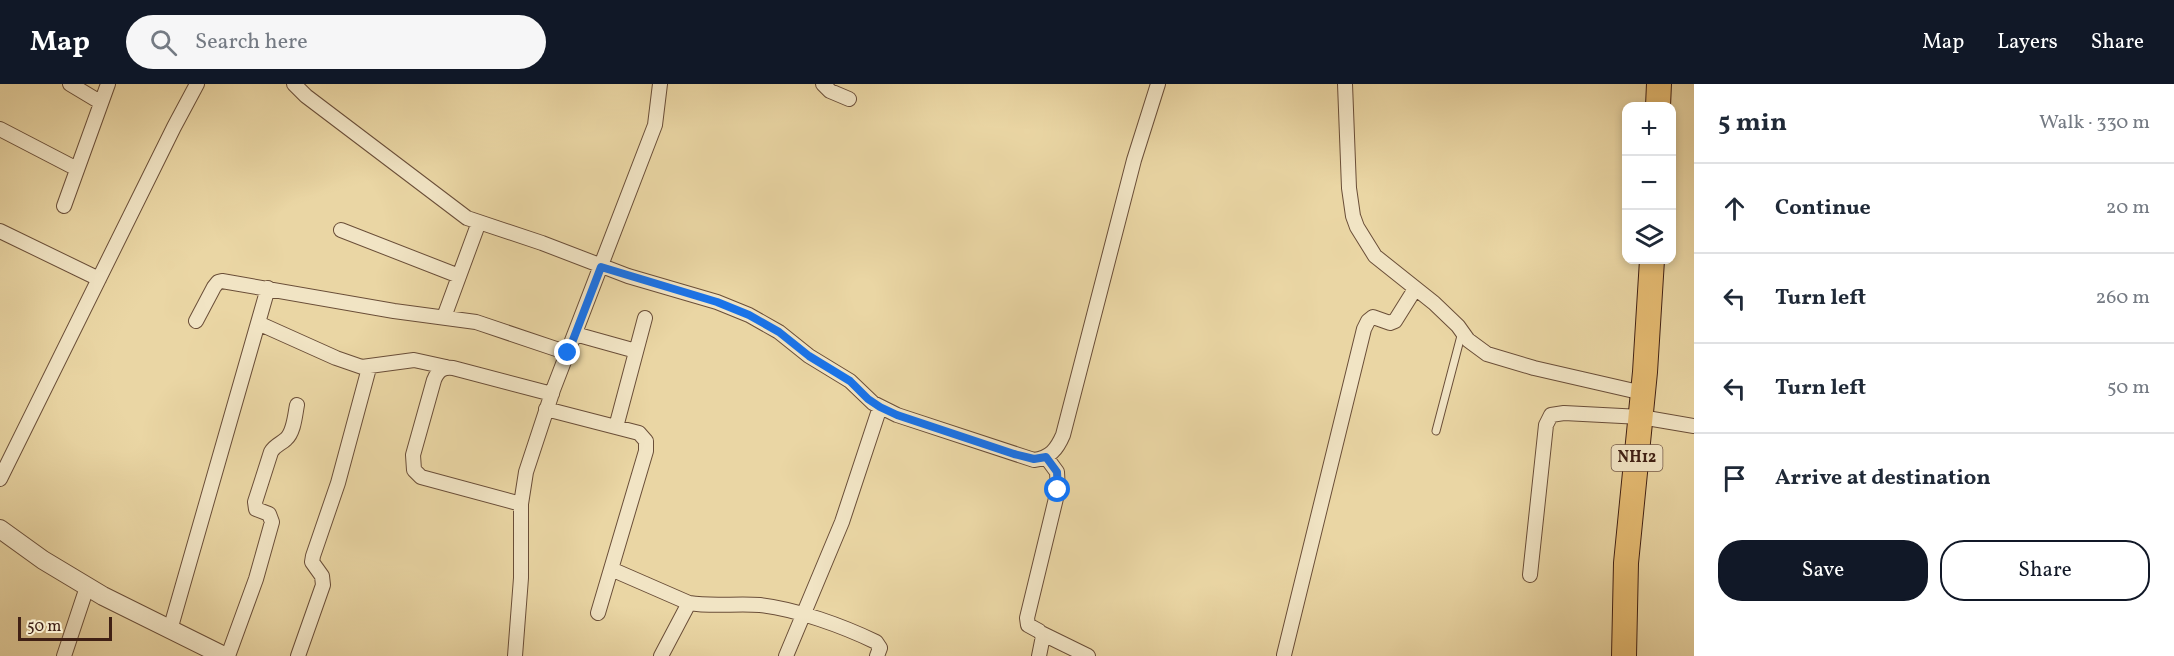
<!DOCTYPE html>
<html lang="en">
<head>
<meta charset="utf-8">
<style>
	body { margin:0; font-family:Vollkorn,serif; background:#f6f6f7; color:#1f2937 }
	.controls { position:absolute; right:18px; top:18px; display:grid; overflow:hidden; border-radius:12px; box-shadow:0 3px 9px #0003 }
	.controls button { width:54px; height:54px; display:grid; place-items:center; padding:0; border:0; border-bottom:2px solid #e0e1e3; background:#fff; color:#1f2937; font:30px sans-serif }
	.scale { position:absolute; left:18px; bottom:15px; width:94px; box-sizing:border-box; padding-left:6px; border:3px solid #402014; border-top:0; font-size:16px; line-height:21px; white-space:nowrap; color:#402014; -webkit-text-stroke:4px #f1e4c4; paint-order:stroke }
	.stop { position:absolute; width:18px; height:18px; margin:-14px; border:4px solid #1a73e8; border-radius:50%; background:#fff }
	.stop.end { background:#1a73e8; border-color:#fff; box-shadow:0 2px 6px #0008 }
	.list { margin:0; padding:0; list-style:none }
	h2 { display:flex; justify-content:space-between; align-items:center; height:78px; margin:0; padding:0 24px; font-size:26px }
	h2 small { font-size:20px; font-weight:400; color:#747a83 }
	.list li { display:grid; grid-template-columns:39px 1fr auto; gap:18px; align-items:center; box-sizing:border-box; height:90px; padding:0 24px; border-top:2px solid #e0e1e3 }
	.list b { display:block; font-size:22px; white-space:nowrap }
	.list em { font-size:20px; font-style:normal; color:#747a83 }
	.actions { display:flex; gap:12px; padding:18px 24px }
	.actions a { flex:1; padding:14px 0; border:2px solid #111827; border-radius:24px; text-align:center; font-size:21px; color:#111827 }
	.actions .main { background:#111827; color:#fff }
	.icon { flex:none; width:33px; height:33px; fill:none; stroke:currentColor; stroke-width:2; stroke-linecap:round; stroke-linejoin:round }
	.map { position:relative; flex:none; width:1694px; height:572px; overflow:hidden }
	header { display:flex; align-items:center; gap:36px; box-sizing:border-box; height:84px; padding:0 30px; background:#111827; color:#fff }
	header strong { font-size:28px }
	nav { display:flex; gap:33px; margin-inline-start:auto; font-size:21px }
	.search { width:420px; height:54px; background:#f6f6f7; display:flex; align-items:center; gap:15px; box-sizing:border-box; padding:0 21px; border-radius:33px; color:#747a83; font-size:22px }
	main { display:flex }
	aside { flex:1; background:#fff }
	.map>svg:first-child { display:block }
</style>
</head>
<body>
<header>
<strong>Map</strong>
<div class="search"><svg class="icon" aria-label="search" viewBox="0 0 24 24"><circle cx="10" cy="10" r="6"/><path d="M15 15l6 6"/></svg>Search here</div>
<nav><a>Map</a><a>Layers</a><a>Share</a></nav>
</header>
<main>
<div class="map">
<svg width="1694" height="572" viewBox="0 0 1694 572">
	<rect width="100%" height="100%" fill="#ead6a4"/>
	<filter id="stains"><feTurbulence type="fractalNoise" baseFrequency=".00333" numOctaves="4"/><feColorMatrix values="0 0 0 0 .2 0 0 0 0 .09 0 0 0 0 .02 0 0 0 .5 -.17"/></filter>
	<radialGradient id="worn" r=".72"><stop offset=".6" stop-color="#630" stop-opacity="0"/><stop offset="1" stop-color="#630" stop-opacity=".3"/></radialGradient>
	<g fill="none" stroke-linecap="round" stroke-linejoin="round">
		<g stroke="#6a4e38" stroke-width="9">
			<path id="service" d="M1436,347L1462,248"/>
		</g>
		<g stroke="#6a4e38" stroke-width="16">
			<path id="minor" d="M70,0L100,18
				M294,0L306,12L467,134L542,159L628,192L717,218L749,231L779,248L809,272L850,297L873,319L897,331L1034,376C1050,374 1057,365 1063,351L1134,76L1158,0
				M823,0L830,7L849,15
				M1345,0L1349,104L1353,132L1357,143L1375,172L1434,219L1458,242L1468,256L1487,270L1534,284L1643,309
				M0,45L77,85
				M64,122L108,0
				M341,146L459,192
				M0,147L99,195
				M444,233L479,138
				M196,237L214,203L218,198L222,197L394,227L476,238L568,269
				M258,239L336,274L362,283L414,276L446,283
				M575,250L636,267
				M546,325L639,349L646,357V367L598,529
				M616,343L645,234
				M0,395L174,43L197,0
				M521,420L421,393L414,386L413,371L434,296C438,286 443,283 453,284L552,310
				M611,485L689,519C713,523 736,519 760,521C796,525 843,542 876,558L880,564L877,572
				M1530,491L1546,341L1551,331L1564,329L1641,333L1694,342
				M170,546L268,204
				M1041,549L1088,572
				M1284,571L1364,245L1368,237L1373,233L1390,239L1395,237L1415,205
				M64,572L87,503
				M228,572L256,495L272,438L269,430L256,425L255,418L271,368C275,361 281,360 286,355C294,348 295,331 297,321
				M298,572L323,501L322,492L312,478L313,472L338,399L369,284
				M515,572L521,494V420L526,388L553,306L655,41L660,0
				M661,572L689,519
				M786,572L842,438L880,323
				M1039,572L1043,552L1039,547L1028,541L1027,534L1058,406L1057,388L1046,373"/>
		</g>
		<g stroke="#6a4e38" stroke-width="20">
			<path id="tertiary" d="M0,445L43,476L103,512L224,572"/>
		</g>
		<g stroke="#402014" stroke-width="26">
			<path id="trunk" d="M1658,22L1659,0
				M1624,572L1626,479L1645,288L1652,176"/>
		</g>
		<use href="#service" stroke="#f1e4c4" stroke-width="7"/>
		<use href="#minor" stroke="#f1e4c4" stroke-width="14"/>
		<use href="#tertiary" stroke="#f1e4c4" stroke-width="18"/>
		<use href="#trunk" stroke="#e5bb72" stroke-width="24"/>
	</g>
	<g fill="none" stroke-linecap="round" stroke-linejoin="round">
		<path stroke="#1a73e8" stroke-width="8" d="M568,269L601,183L717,218L749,231L779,248L809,272L850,297L868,315L880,323L897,331L1014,370L1034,375L1046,373L1057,388L1058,406"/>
	</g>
	<g text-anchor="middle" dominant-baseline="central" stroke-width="4.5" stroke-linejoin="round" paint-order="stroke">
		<rect fill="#f1e4c4" stroke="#755b49" stroke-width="1.5" x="1611.5" y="361" width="51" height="26" rx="4.5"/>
		<g font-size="16" font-weight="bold" fill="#402014">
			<text x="1637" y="374">NH12</text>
		</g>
	</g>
	<rect width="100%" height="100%" filter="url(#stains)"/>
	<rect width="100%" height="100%" fill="url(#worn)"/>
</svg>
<div class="controls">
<button>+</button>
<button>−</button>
<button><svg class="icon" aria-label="layers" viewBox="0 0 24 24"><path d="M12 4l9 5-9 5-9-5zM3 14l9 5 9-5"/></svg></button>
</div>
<div class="scale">50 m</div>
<div class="stop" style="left:1058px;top:406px"></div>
<div class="stop end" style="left:568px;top:269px"></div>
</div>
<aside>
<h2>5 min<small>Walk · 330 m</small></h2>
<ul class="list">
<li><svg class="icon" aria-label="ahead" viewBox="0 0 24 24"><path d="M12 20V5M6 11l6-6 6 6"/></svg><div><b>Continue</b></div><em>20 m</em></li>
<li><svg class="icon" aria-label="left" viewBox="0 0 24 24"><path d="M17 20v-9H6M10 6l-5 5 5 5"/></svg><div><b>Turn left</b></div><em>260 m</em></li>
<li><svg class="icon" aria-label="left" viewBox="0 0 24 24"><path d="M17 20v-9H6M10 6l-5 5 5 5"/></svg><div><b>Turn left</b></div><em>50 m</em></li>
<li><svg class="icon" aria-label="arrive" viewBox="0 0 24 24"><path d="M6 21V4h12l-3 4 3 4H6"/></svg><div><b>Arrive at destination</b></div></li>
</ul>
<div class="actions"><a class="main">Save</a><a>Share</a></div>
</aside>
</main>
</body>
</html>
